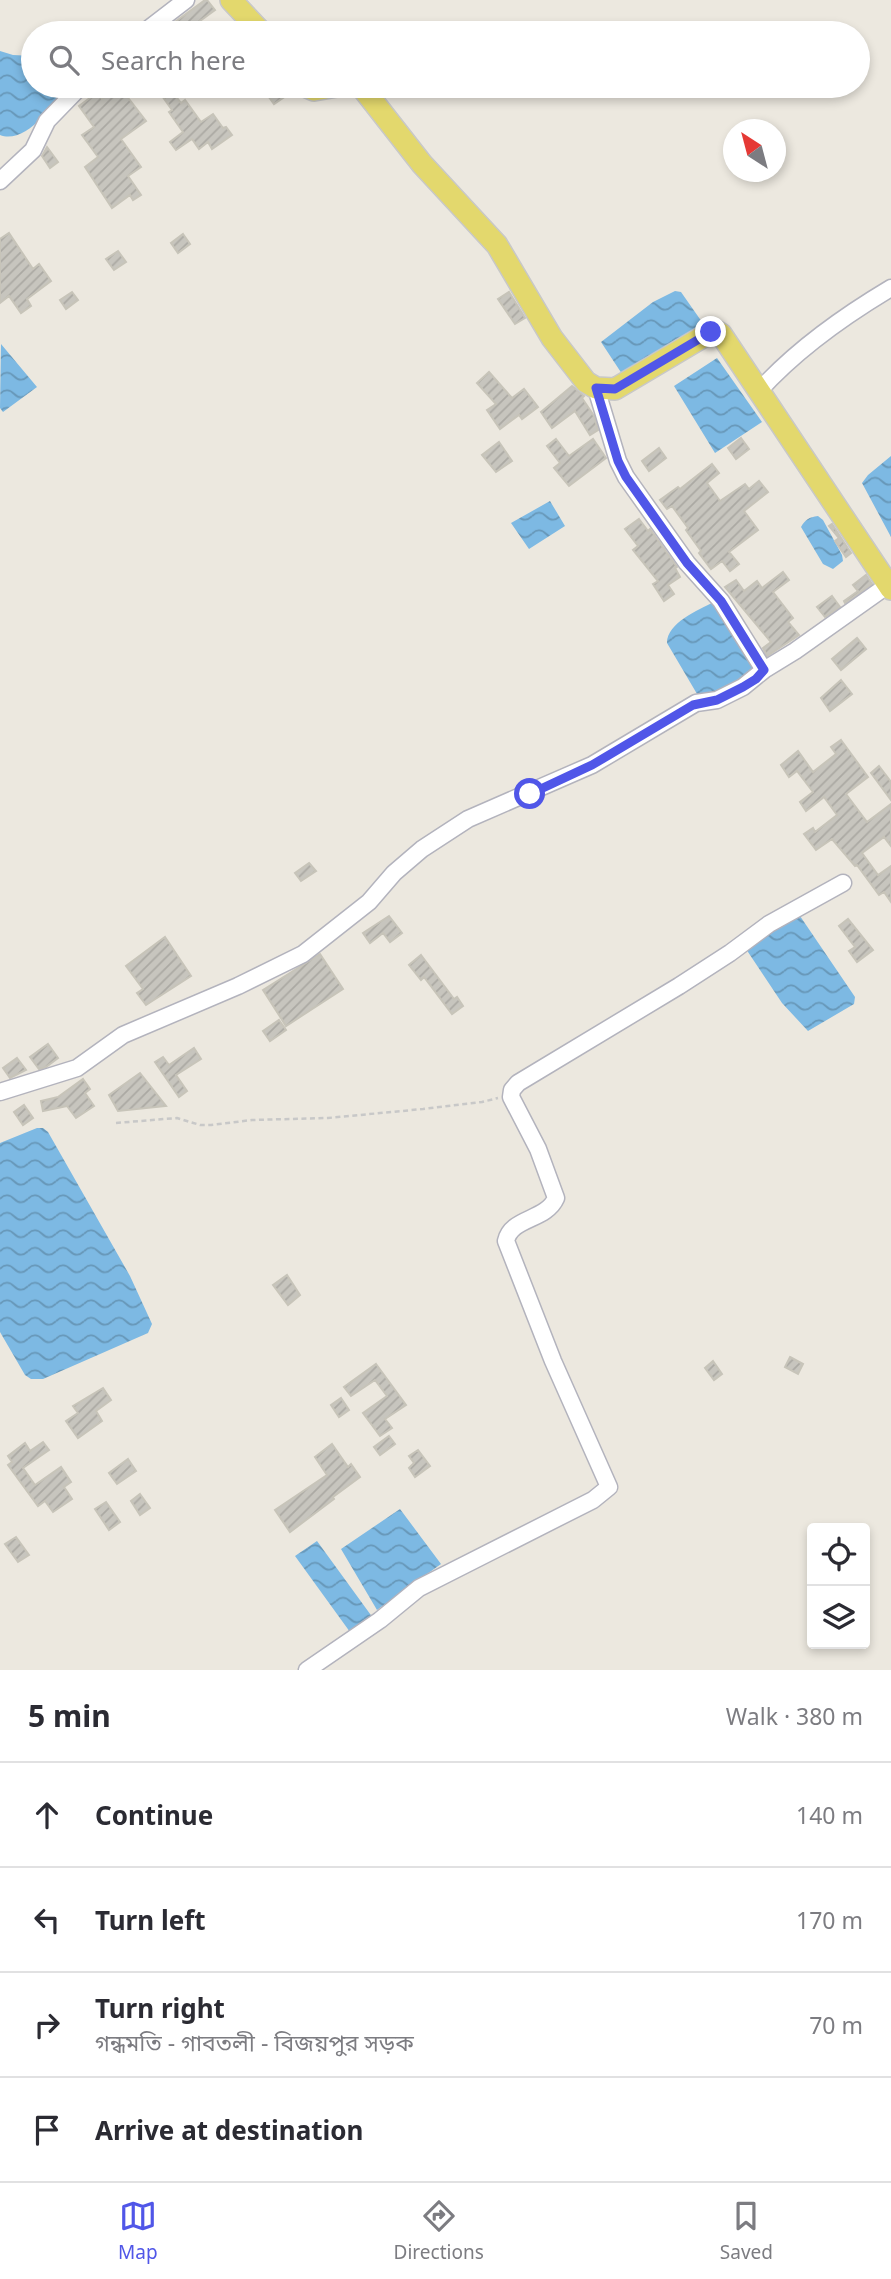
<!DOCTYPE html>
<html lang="en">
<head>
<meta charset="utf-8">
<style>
	body { margin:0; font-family:"Noto Sans","Noto Sans Bengali",sans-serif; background:#f7f7f7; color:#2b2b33 }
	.controls { position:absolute; right:21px; bottom:21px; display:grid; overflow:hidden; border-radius:7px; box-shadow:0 4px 10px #0003 }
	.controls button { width:63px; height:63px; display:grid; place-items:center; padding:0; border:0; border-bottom:2px solid #e1e1e2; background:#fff; color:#2b2b33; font:35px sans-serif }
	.compass { position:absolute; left:723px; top:119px; width:63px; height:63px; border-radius:50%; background:#fff; box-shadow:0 4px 10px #0003; rotate:324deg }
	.stop { position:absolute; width:21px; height:21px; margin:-16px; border:5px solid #5056e8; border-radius:50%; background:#fff }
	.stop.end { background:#5056e8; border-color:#fff; box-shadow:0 2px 7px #0008 }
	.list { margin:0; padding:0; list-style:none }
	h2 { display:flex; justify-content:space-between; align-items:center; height:91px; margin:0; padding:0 28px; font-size:30px }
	h2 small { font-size:23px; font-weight:400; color:#7c7c81 }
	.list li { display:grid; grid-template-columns:46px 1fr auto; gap:21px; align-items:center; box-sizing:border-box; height:105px; padding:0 28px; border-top:2px solid #e1e1e2 }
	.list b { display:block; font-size:26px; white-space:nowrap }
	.list p { margin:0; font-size:23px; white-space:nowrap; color:#7c7c81 }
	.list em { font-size:23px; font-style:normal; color:#7c7c81 }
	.icon { flex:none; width:38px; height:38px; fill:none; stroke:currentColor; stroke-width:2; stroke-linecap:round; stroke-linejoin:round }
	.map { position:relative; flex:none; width:891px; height:1670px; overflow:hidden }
	.search { position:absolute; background:#fff; box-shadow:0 4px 10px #0003; left:21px; right:21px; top:21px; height:77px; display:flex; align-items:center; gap:18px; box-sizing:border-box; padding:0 24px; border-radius:38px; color:#7c7c81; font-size:26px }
	.sheet { height:511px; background:#fff }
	nav { display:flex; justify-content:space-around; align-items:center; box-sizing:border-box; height:98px; border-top:2px solid #e1e1e2; background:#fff; font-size:19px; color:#7c7c81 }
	nav a { display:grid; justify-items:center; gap:4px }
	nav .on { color:#5056e8 }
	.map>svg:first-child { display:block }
</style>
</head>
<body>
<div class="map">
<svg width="891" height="1670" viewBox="0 0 891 1670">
	<defs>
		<pattern id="water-waves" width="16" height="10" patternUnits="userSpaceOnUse" patternTransform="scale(1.75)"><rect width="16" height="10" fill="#7db9e3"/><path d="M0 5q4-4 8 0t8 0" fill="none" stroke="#6797b8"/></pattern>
		<pattern id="building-hatch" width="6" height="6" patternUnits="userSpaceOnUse" patternTransform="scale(1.75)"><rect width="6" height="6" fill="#c7c5be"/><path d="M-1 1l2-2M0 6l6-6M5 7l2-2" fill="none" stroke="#aba9a3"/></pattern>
	</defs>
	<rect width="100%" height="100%" fill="#ece8df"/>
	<path fill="url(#water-waves)" d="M0,51L13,55L33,56V86H62C56,106 24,145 0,135Z
		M675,291L681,292L702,322L705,329L626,380L601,342L653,302Z
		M1,344L37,387L3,412L0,408Z
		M717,358L762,422L715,453L674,386Z
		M891,456V537L862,483L868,475Z
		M550,501L565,526L529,549L511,523Z
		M818,516L823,520L842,555L843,561L833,569L823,564L801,527C805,520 809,517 818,516Z
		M714,602L757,662L756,678L700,699L667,643C667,623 698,610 714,602Z
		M800,916L855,997L854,1004L808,1031L782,1003L748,952V949L775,926Z
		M37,1128H43L48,1132L130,1276L152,1324L148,1333L43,1379H31L25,1375L0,1332V1143Z
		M400,1509L441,1564L377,1610L341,1549Z
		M317,1541L373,1618L350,1632L295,1556Z"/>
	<path fill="url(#building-hatch)" stroke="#c7c4b9" stroke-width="2" d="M205,0H207L215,10L200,21L209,33H166L164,30Z
		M119,86L146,121L121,139L141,167L128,176L141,195L133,200L130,195L112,208L85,167L98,157L82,135L94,127L79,106L98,92L102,99Z
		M155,86H168L181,103L185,100L201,122L213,114L223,128L226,127L232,135L212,149L208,142L199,149L192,139L176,150L170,142L183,132L169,112L172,110Z
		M261,86H292L293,91L274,104Z
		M47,147L58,162L50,168L42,156Z
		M9,233L33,269L39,264L51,281L27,299L31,306L21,313L9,296L0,303V239Z
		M183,234L190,244L178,253L171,243Z
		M118,251L126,262L114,270L106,259Z
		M72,292L78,300L66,309L60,300Z
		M509,292L525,318L515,324L498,299Z
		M489,372L512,398L524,389L538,407L522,419L519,415L500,429L487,410L496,404L477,383Z
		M572,386L584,396L582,398L594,416L598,430L590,435L575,411L552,428L541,412Z
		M741,438L749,449L736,459L728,448Z
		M556,439L569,456L593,439L606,458L569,486L554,468L560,463L547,446Z
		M499,442L512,461L496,472L482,455Z
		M659,448L666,458L649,471L642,461Z
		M712,464L719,473L707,483L720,501L745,484L749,489L759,481L768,492L744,511L758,530L729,552L739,564L730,571L722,561L711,569L699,553L701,551L686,530L688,528L672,506L667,509L660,500L678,487L680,489Z
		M639,519L648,531L650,529L677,567L675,568L680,577L668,585L674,594L664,601L653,584L658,581L633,550L638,546L625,529Z
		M832,524L851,553L846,557L835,541L839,538L829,526Z
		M783,572L789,580L773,592L793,618L788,622L799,635L767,656L763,648L771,642L725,587L736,580L744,591L757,581L762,588Z
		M866,575L872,584L845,603L844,601L858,591L853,585Z
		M832,596L840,607L825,617L817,607Z
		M857,638L866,649L841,670L832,659Z
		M841,680L852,694L830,711L821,698Z
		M841,740L868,777L846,794L867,822L891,804V846L884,837L862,853L878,875L891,866V902L884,892L879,895L857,865L855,866L832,839L816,850L804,834L813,828L815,832L837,815L824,797L806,811L800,802L813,792L797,771L789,777L781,765L798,751L813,772L836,754L831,747Z
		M879,766L891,782V800L871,773Z
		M309,863L316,871L301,881L295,873Z
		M389,916L402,933L390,942L383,933L370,943L363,933Z
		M848,919L873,950L857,962L849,951L855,947L839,926Z
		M165,937L191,976L146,1005L137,993L143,989L126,966Z
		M320,954L343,989L286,1026L263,990Z
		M421,955L454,999L457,997L463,1006L452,1014L424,977L421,980L409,965Z
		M279,1020L286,1030L270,1041L263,1031Z
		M48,1044L58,1058L46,1067L39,1069L30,1057Z
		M194,1048L201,1059L176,1075L187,1091L179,1097L155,1062L163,1057L169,1065Z
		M17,1058L26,1070L10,1078L3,1068Z
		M140,1073L166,1106L118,1111L109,1095Z
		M83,1079L90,1089L85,1093L94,1106L76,1118L67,1106L43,1111L41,1101L58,1097Z
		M24,1105L33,1118L23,1125L14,1112Z
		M287,1275L300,1295L288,1305L273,1285Z
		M790,1357L803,1364L798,1374L785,1367Z
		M713,1361L722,1374L714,1380L705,1368Z
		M376,1364L406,1405L385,1419L392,1428L380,1436L363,1413L387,1396L375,1380L351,1396L344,1387Z
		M103,1388L111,1400L96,1411L102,1421L78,1438L66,1421L78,1413L73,1406Z
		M341,1398L349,1410L339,1417L331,1405Z
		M389,1436L395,1444L380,1455L374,1447Z
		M43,1442L49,1450L23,1468L35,1485L61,1467L71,1482L64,1487L72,1499L53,1512L45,1501L38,1506L8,1465L12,1462L8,1456L25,1443L30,1451Z
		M332,1444L348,1467L351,1464L360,1477L333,1497L334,1499L290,1532L275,1510L327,1475L315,1457Z
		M418,1450L430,1466L415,1477L409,1468L414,1463L409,1456Z
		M128,1459L136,1471L117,1484L109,1473Z
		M140,1494L150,1508L140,1515L131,1501Z
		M106,1502L120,1522L109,1530L95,1509Z
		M16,1537L29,1555L18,1562L5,1544Z"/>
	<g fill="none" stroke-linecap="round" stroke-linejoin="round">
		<g stroke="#b3b3bd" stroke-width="19">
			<path id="minor" d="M143,33L186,0
				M0,181L33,150L47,121L81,86
				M596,388L618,461L626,477L687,563L721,601L764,670
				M759,391C796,350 844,316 891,288
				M0,1092L77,1068L123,1035L238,986L303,954L369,902L394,873L422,849L468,819L592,765L696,703L717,700L743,687L764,670L795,651L888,585
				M307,1670L380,1620L419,1588L593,1500L609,1487L553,1361L506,1241C511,1217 546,1221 556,1198L538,1149L511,1097L512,1090L518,1083L679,986L730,953L769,924L843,883"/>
		</g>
		<g stroke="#c8c8c8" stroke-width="24">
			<path id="major" d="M231,0L262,33
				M305,86L314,90L337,86
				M361,86L422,164L497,245L552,338L586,382L596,388L615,389L711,332L716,331L721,334L891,589"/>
		</g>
		<path stroke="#c8c8c8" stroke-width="2.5" stroke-dasharray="5 3.5" stroke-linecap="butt" d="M116,1123L177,1118L200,1125H211L252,1120L328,1118L423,1109L482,1102L498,1098"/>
		<use href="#minor" stroke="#fff" stroke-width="16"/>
		<use href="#major" stroke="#e3d86d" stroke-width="21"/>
	</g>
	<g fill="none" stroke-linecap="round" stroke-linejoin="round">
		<path stroke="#5056e8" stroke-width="9" d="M530,794L592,765L693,705L717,700L743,687L756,679L764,670L721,601L687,563L626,477L618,461L596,388L615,389L711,332"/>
	</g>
</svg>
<div class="controls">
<button><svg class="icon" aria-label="locate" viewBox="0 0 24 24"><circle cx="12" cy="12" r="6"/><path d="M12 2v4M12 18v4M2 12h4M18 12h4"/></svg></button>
<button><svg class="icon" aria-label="layers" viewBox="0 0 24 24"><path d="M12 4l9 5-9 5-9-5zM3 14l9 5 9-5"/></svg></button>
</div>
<svg class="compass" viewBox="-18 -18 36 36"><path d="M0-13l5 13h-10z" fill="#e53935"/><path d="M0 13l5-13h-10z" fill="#7c7c81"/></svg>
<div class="stop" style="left:530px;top:794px"></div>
<div class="stop end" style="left:711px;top:332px"></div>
<div class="search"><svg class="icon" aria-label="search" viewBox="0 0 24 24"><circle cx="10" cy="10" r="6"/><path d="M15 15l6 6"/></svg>Search here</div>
</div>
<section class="sheet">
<h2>5 min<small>Walk · 380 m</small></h2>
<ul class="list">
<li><svg class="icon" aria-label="ahead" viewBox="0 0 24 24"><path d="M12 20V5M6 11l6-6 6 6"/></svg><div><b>Continue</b></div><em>140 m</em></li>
<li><svg class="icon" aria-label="left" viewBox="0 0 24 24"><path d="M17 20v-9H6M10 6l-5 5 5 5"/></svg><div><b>Turn left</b></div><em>170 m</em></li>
<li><svg class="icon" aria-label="right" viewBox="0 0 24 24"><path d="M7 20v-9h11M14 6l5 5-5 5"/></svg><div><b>Turn right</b><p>গন্ধমতি - গাবতলী - বিজয়পুর সড়ক</p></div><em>70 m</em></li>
<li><svg class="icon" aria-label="arrive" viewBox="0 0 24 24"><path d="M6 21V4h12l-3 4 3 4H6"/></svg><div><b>Arrive at destination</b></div></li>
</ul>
</section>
<nav>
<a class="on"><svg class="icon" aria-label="map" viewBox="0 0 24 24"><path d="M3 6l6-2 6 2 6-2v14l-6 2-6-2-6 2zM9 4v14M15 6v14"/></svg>Map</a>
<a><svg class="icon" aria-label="directions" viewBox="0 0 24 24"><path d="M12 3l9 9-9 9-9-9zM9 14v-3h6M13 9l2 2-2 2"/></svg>Directions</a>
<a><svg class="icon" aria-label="saved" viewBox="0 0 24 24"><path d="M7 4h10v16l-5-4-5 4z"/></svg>Saved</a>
</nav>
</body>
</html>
